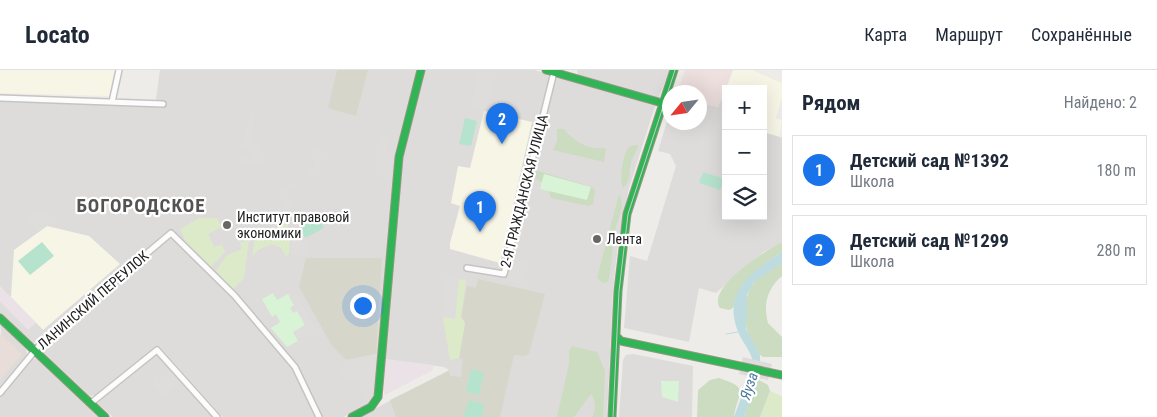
<!DOCTYPE html>
<html lang="ru">
<head>
<meta charset="utf-8">
<style>
	body { margin:0; font-family:"Roboto Condensed",sans-serif; background:#f6f6f7; color:#1f2937 }
	.controls { position:absolute; right:15px; top:15px; display:grid; overflow:hidden; border-radius:0px; box-shadow:0 5px 20px #0002 }
	.controls button { width:45px; height:45px; display:grid; place-items:center; padding:0; border:0; border-bottom:1px solid #e0e1e3; background:#fff; color:#1f2937; font:25px sans-serif }
	.compass { position:absolute; left:662px; top:15px; width:45px; height:45px; border-radius:50%; background:#fff; box-shadow:0 5px 20px #0002; rotate:241deg }
	.you { position:absolute; left:362px; top:235px; width:18px; height:18px; margin:-12px; border:4px solid #fff; border-radius:50%; background:#1a73e8; box-shadow:0 0 0 8px #1a73e833 }
	.badge { display:grid; place-items:center; width:32px; height:32px; border-radius:50%; background:#1a73e8; color:#fff; font-size:16px; font-weight:700 }
	.pin { position:absolute; translate:-50% -41px; filter:drop-shadow(0 1px 2px #0008) }
	.pin::after { content:''; position:absolute; top:26px; width:18px; height:15px; background:inherit; clip-path:polygon(0 0,100% 0,50% 100%) }
	.list { margin:0; padding:0; list-style:none }
	h2 { display:flex; justify-content:space-between; align-items:center; height:65px; margin:0; padding:0 20px; font-size:21px }
	h2 small { font-size:16px; font-weight:400; color:#747a83 }
	.list li { display:grid; grid-template-columns:32px 1fr auto; gap:15px; align-items:center; box-sizing:border-box; height:70px; margin:0 10px 10px; padding:0 10px; border:1px solid #e0e1e3; border-radius:0px }
	.list b { display:block; font-size:19px; white-space:nowrap }
	.list p { margin:0; font-size:16px; white-space:nowrap; color:#747a83 }
	.list em { font-size:16px; font-style:normal; color:#747a83 }
	.icon { flex:none; width:28px; height:28px; fill:none; stroke:currentColor; stroke-width:2; stroke-linecap:round; stroke-linejoin:round }
	.map { position:relative; flex:none; width:782px; height:347px; overflow:hidden }
	header { display:flex; align-items:center; gap:30px; box-sizing:border-box; height:70px; padding:0 25px; background:#fff; border-bottom:1px solid #e0e1e3 }
	header strong { font-size:24px }
	nav { display:flex; gap:28px; margin-inline-start:auto; font-size:18px }
	main { display:flex }
	aside { flex:1; background:#fff }
	.map>svg:first-child { display:block }
</style>
</head>
<body>
<header>
<strong>Locato</strong>
<nav><a>Карта</a><a>Маршрут</a><a>Сохранённые</a></nav>
</header>
<main>
<div class="map">
<svg width="782" height="347" viewBox="0 0 782 347">
	<rect width="100%" height="100%" fill="#eeece9"/>
	<path fill="#dddcda" d="M160,0H417L396,88L375,327L370,335L343,347H322L297,295L236,223L171,159L31,275L0,245V32L155,36Z
		M424,0H534L545,3L550,8L503,184L508,192L554,10L559,8L604,20L655,36L629,118L618,173L613,220L607,347H359L449,300L444,297L384,289L403,88Z
		M577,0H670L658,29L578,6Z
		M733,0H753L782,13V29L776,48L782,50L780,67L782,68V172L762,183L716,223L699,218L689,272L624,258L630,186L647,191L676,96L670,84L658,81L669,45L670,52H700V36L702,33L718,37L726,20V146H763V19H726Z
		M171,167L232,228L293,298L317,347H223L160,277L96,325L90,326L41,280L44,274Z
		M0,254L26,279L27,285L0,318V310L7,300Z
		M633,284L693,296L692,347H619L623,290L626,285Z
		M155,285H160L216,347H113L98,334L100,328Z
		M33,289H37L99,347H0V328Z"/>
	<path fill="#efe1e0" d="M685,0H733L718,37L702,33L700,36V22H678Z"/>
	<path fill="#ebe2e8" d="M0,216L36,253L28,260L0,232Z
		M384,289L433,295V300L385,325L382,318Z"/>
	<path fill="#f7f5e6" d="M0,0H115L109,26L0,23Z
		M733,0H753L782,13V29L776,48L782,50L780,67L763,62V19H726Z
		M484,41L532,52L500,193L450,179V173L460,136L451,133L458,96L470,98Z
		M47,156L89,166L120,194L43,260L11,227L14,180Z"/>
	<path fill="#e8ddd9" d="M0,263L22,284L0,310Z"/>
	<path fill="#d7d6cb" d="M337,0H368L356,46L328,38Z
		M306,188H382L376,284L346,290L332,276L299,217Z
		M478,209L545,224L529,284L524,286L514,285L500,347H396L390,330L449,301L450,306L461,307L463,289L459,288L465,253L461,247L467,216L476,218Z"/>
	<path fill="#ddeaca" d="M200,148H217L221,157L208,164L214,177L222,175L225,182L211,197L184,170L185,169L180,159Z
		M287,154L290,161L289,184L286,186L281,178L272,174L258,180L252,187L255,167Z
		M249,169L244,208L233,219L216,201L226,186L242,179L240,173Z
		M459,209L466,210L461,247L465,253L459,288L450,290L443,247L455,248Z
		M770,321L782,326V347H760Z"/>
	<path fill="#cbdcc0" d="M557,59H564C575,72 587,80 606,78L604,92L553,80L557,71Z
		M637,75L638,77C636,82 633,87 631,92C629,101 631,112 623,118C619,112 623,82 629,77C631,76 634,75 637,75Z
		M535,100L592,117L595,121L593,134L588,136L551,128L546,115L535,108Z
		M619,124C627,137 616,151 614,165C612,181 612,196 608,212L603,213L597,208Z
		M782,172V182C762,194 739,215 733,238L729,240L720,238C706,218 766,180 782,172Z
		M782,193V206C767,219 763,234 768,253L782,267V287H763C743,274 740,232 753,214C759,204 773,199 782,193Z
		M572,276L597,282L605,301L603,347H592C596,340 596,331 591,324L574,347H557L569,294V281Z
		M719,308C752,319 737,321 734,347H697L698,320L710,310Z
		M757,309L768,315L770,321L760,347H744Z"/>
	<path fill="#d9f3d7" d="M544,104L591,117L587,130L540,119Z
		M273,223L277,230L288,224L294,235L290,238L293,243L297,241L305,255L293,262L298,271L287,277L271,258L280,252L276,244L272,247L262,229Z
		M661,311H679L678,332L662,327Z"/>
	<path fill="#b6e3ce" d="M465,48L477,51L471,76L459,74Z
		M703,102L724,109L720,120L699,113Z
		M318,147L324,158L305,168L300,158Z
		M42,172L54,186L30,205L18,191Z
		M471,299L484,302L479,325L466,322Z
		M469,330L484,334L482,347H463Z"/>
	<path fill="#dedddc" d="M478,0L496,2L487,40L470,36Z
		M251,42L256,43L250,71L256,73L264,85L263,97L246,93L245,96L237,95L238,86L250,88L252,79L240,76L242,69H244Z
		M380,63L389,65L386,81L394,84L390,110L375,106L378,84L376,83Z
		M312,79L327,81V90H320L319,104L306,108L308,97H313L314,88L311,87Z
		M298,111L300,117L287,121L292,137L284,140L276,119Z
		M43,140L47,144L59,147L56,155L50,154L37,163L28,146Z
		M301,145L305,152L297,157L311,183L290,186L291,160L288,152Z
		M511,189L528,193L523,215L506,211Z
		M444,205L459,209L455,249L443,247Z
		M296,224L317,260L299,270L294,262L306,256L290,228Z
		M0,232L28,260L36,253L43,260L31,271L0,242Z
		M376,284L374,326L371,331H366L357,312L340,306L346,290Z
		M171,301L180,312L164,326L150,310L156,305L160,310Z"/>
	<path fill="#bedbe0" d="M782,182V193L754,212L747,225L746,259L760,285V292L756,314L744,347H734L753,296C753,283 744,275 739,264C721,224 750,202 782,182Z"/>
	<path fill="#dddcdb" d="M743,287L772,294L768,310L739,304Z"/>
	<g fill="none" stroke-linecap="round" stroke-linejoin="round">
		<path stroke="#bedbe0" stroke-width="1" d="M744,239L764,257
			M726,264L738,262"/>
		<g stroke="#c5c4c3" stroke-width="8">
			<path id="street" d="M0,28L163,34
				M112,32L119,0
				M467,198L504,204L554,2
				M0,323L43,271L171,163L234,225L295,297L319,347
				M91,333L157,280L217,347"/>
		</g>
		<g stroke="#979782" stroke-width="9">
			<path id="fast" d="M546,0L662,33
				M0,248L105,347
				M616,266L621,271L782,305
				M352,347L371,337L378,327L399,87L421,0
				M612,347L618,221L627,144L674,0"/>
		</g>
		<use href="#street" stroke="#fcfcfc" stroke-width="5"/>
		<use href="#fast" stroke="#30b455" stroke-width="7"/>
		<path stroke="#cbcbca" stroke-width="1" d="M613,347L619,221L628,144L675,0"/>
	</g>
	<g fill="#686766" stroke="#fff" stroke-width="2">
		<circle cx="227" cy="155" r="5"/>
		<circle cx="597" cy="169" r="5"/>
	</g>
	<g text-anchor="middle" dominant-baseline="central" stroke-width="4.5" stroke-linejoin="round" paint-order="stroke">
		<g font-size="14" fill="#202020" stroke="#fff">
			<text transform="translate(524 121) rotate(-76)">2-Я ГРАЖДАНСКАЯ УЛИЦА</text>
			<text transform="translate(93 230) rotate(-41)">ЛАНИНСКИЙ ПЕРЕУЛОК</text>
		</g>
		<g font-size="14" fill="#202020" stroke="#fff" text-anchor="start">
			<text x="237" y="147">Институт правовой<tspan x="237" dy="16">экономики</tspan></text>
			<text x="607" y="169">Лента</text>
		</g>
		<g font-size="15" font-style="italic" fill="#4a789d" stroke="#fff">
			<text transform="translate(749 316) rotate(-72)">Яуза</text>
		</g>
		<g font-size="19" font-weight="bold" letter-spacing="1" fill="#535353" stroke="#fff">
			<text x="141" y="135">БОГОРОДСКОЕ</text>
		</g>
	</g>
</svg>
<div class="controls">
<button>+</button>
<button>−</button>
<button><svg class="icon" aria-label="layers" viewBox="0 0 24 24"><path d="M12 4l9 5-9 5-9-5zM3 14l9 5 9-5"/></svg></button>
</div>
<svg class="compass" viewBox="-18 -18 36 36"><path d="M0-13l5 13h-10z" fill="#e53935"/><path d="M0 13l5-13h-10z" fill="#747a83"/></svg>
<div class="you"></div>
<div class="pin badge" style="left:480px;top:162px">1</div>
<div class="pin badge" style="left:502px;top:74px">2</div>
</div>
<aside>
<h2>Рядом<small>Найдено: 2</small></h2>
<ul class="list">
<li><span class="badge">1</span><div><b>Детский сад №1392</b><p>Школа</p></div><em>180 m</em></li>
<li><span class="badge">2</span><div><b>Детский сад №1299</b><p>Школа</p></div><em>280 m</em></li>
</ul>
</aside>
</main>
</body>
</html>
